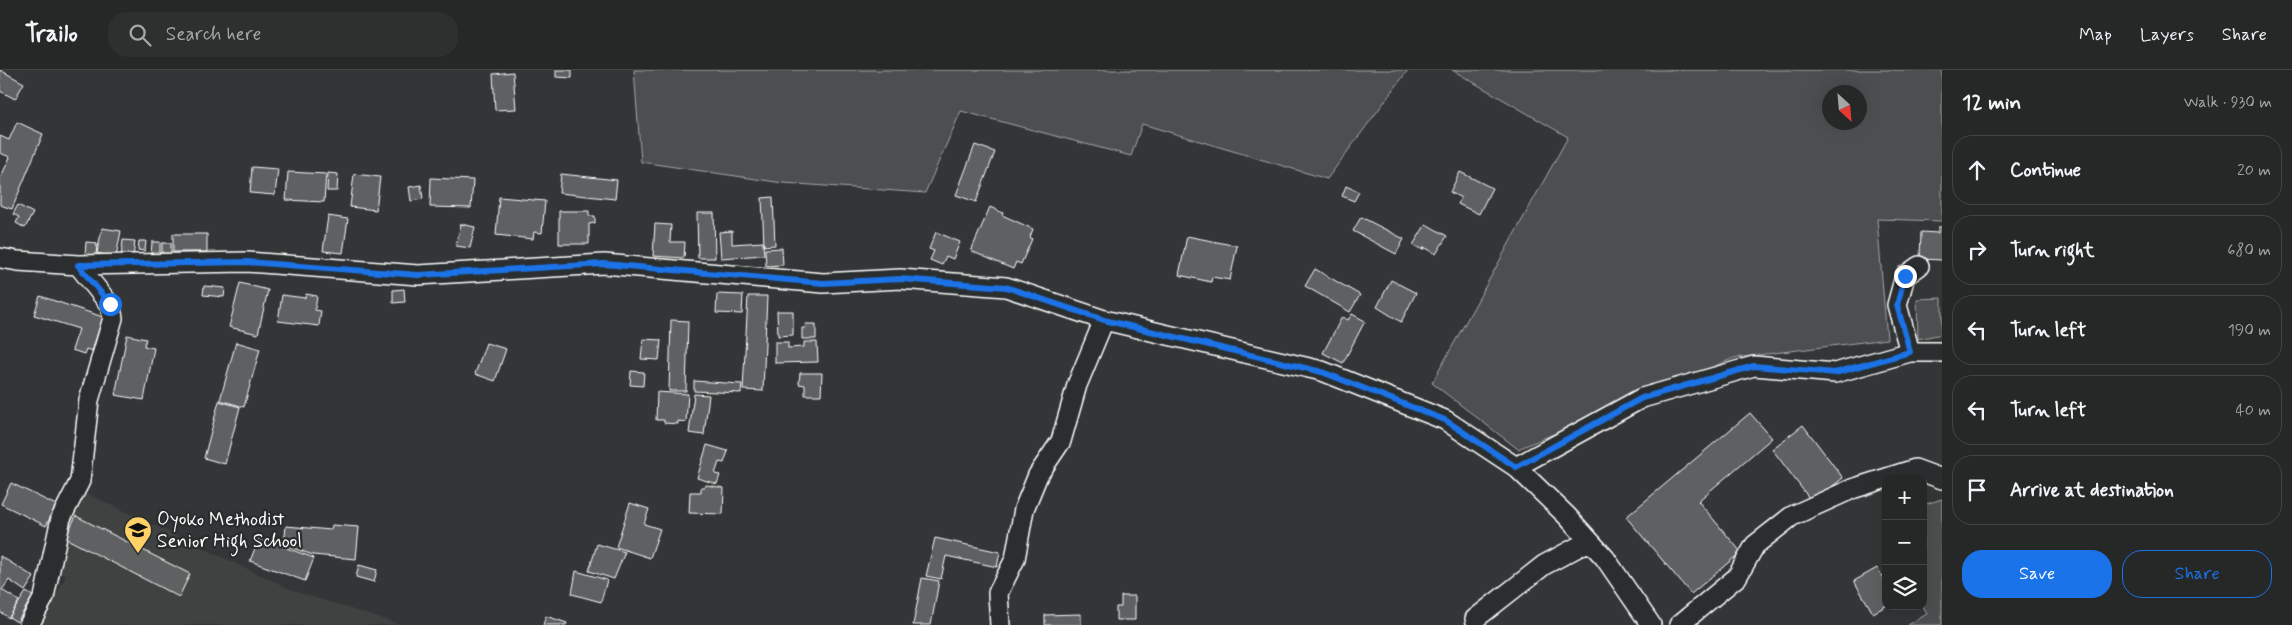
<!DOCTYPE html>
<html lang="en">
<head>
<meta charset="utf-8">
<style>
	body { margin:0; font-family:Mynerve,sans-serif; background:#2e3030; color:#f1f3f6 }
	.controls { position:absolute; right:15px; bottom:15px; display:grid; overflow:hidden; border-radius:10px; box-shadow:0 5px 20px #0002 }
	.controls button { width:45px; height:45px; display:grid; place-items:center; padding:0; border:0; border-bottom:1px solid #424445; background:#262828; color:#f1f3f6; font:25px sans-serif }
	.compass { position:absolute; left:1822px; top:15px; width:45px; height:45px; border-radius:50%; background:#262828; box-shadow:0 5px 20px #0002; rotate:154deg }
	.stop { position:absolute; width:15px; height:15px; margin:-11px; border:4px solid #1a73e8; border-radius:50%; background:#fff }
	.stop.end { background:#1a73e8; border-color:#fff; box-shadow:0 1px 5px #0008 }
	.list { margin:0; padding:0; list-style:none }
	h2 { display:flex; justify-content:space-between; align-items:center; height:65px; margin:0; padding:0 20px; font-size:21px }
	h2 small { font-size:16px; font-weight:400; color:#a4a6a8 }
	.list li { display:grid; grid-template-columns:32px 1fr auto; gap:15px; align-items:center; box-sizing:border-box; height:70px; margin:0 10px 10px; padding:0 10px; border:1px solid #424445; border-radius:20px }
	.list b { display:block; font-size:19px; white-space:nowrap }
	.list em { font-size:16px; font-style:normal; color:#a4a6a8 }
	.actions { display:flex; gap:10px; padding:15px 20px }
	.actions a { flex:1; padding:11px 0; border:1px solid #1a73e8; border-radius:20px; text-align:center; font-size:18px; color:#1a73e8 }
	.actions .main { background:#1a73e8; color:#fff }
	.icon { flex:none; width:28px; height:28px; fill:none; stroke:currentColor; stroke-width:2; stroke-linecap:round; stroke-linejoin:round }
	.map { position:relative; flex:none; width:1942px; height:555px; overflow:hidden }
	header { display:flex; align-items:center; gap:30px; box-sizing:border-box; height:70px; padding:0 25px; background:#262828; border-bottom:1px solid #424445 }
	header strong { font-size:24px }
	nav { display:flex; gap:28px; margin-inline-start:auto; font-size:18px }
	.search { width:350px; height:45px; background:#2e3030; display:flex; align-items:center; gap:12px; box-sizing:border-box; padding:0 18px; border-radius:20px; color:#a4a6a8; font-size:19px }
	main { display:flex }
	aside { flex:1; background:#262828 }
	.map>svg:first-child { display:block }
</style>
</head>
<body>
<header>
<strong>Trailo</strong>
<div class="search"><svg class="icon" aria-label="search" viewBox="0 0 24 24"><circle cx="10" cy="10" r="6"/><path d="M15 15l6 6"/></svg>Search here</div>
<nav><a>Map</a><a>Layers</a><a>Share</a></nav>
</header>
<main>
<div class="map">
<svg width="1942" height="555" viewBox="0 0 1942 555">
	<rect width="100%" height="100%" fill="#333536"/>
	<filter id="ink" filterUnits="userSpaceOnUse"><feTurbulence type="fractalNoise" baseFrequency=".02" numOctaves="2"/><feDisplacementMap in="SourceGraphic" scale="10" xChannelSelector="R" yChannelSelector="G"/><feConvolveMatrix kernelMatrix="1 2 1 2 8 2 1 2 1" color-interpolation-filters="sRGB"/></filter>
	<g filter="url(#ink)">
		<path fill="#404243" d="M85,423L297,522L401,555H40L66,506L57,501L62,467Z"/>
		<path fill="#4c4f50" stroke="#a6a7a8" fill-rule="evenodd" d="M634,0H1408L1327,109L1142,54L1131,86L961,41L925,123L783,113L641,92Z
			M1452,0H1942V151L1877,149L1887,269L1734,288L1518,379L1432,313L1568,67ZM1830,22H1860V52H1830Z
			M1942,228V264L1918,269L1917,229Z
			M1942,429V555H1908L1927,544L1923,536V435Z"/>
		<path fill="#5f6162" stroke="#fff" d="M0,0L24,13L15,29L0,21Z
			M556,0H572V8L556,7Z
			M513,2L516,39L495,40L493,4Z
			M17,52L43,64L12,139L0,135V109L10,87L0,83V66L9,70Z
			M975,75L995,82L976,132L956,125Z
			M252,97L278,99L275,125L250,123Z
			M288,102L326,104L324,132L286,130Z
			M1460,102L1492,118L1479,144L1458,134L1461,128L1450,122Z
			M328,103L338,104L337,121H327Z
			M354,104L380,107L376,140L350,137Z
			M561,104L617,110L615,129L559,123Z
			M431,108L473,110L471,138L430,137Z
			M421,115L423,129L411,131L409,117Z
			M1346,116L1359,122L1354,131L1342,126Z
			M499,127L545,131L542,163L534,162L533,169L496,165Z
			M773,127L775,175L764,176L762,128Z
			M18,135L33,143L25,158L16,153L19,147L13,144Z
			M990,137L1003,143L1002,145L1033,159L1030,167L1032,169L1021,194L1016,192L1013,199L971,181Z
			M559,141H589V146H595V153L589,154V174H559Z
			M697,143H714L715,188H698Z
			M328,146L348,149L343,183L323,181Z
			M1361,147L1404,169L1396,184L1353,161Z
			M461,154L475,157L470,178L456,176Z
			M655,154L671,155L670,172H685L684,188L653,186Z
			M1426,154L1447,166L1436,184L1424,177L1423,180L1413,175Z
			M1938,157H1942V190L1920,189L1921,162L1938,163Z
			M102,158L121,161L116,187L97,183Z
			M732,161V174L763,172L764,185L721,188L719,162Z
			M936,162L960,172L953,189L946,186L942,195L930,190L934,181L929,179Z
			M173,164H207V182H173Z
			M1187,166L1237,176L1230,210L1212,207L1211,212L1179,205Z
			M123,170L135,171L133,189L121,187Z
			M139,171H146L145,181L138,180Z
			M86,172L97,173L96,186L85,185Z
			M152,172H160V186H151Z
			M162,173H171V187H162Z
			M782,178L783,195L766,196L765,179Z
			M1315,199L1360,225L1350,242L1305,216Z
			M1391,210L1416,223L1401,252L1377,237Z
			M240,213L268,220L258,264L229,257Z
			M204,216L225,218L224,227L203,225Z
			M404,219L405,232L393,233V220Z
			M306,224L317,226L315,240L321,241L319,256L278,251L282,225L305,228Z
			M717,224L743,225L742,244L716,243Z
			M40,226L103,247L92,281L86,279L84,284L72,280L79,259L34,245Z
			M748,226H767L763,321L743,320Z
			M777,241H793V265L778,266Z
			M1352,244L1365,251L1343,293L1323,283L1342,247L1348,250Z
			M671,250L688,251L686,321H669Z
			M805,254H816V269H802V258H806Z
			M127,265L146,269L144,276L154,278L144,330L115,325Z
			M643,269L661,270L659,290L641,289Z
			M236,272L260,279L244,337L220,330Z
			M775,272H788V278L804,277V272H817L818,292L775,293Z
			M486,273L506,279L495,311L475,304Z
			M631,301L644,302L643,316L630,315Z
			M800,303H822L821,325H805V315L799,314Z
			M694,311L742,314L741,323L694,321Z
			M657,322L688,324L686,352L678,351V354L664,353V350H656Z
			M694,324L709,325L704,365L689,363Z
			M219,331L240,337L225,394L204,388Z
			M1750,343L1772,368L1698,431L1741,482L1691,524L1626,447Z
			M1803,355L1843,408L1812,432L1772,379Z
			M707,375L728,381L724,393L719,392L715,404L720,405L717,414L697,408Z
			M11,413L56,435L46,456L1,434Z
			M706,415L724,418L723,444L689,443L690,422H701V417H705Z
			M630,433L649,439L644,454L660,459L650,488L616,477Z
			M76,446L190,504L179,527L65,468Z
			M332,455L359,457L356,489L313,485L284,475L286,456L331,460Z
			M259,468L314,488L305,511L250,491Z
			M935,468L1000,482L997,497L946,486L941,509L926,506Z
			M597,474L625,482L614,509L589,501Z
			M0,486L34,507L25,521L9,510L2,520L19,531L9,548L0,542Z
			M359,495L377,500L374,512L356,507Z
			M1877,498L1886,513V536L1873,543L1854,511Z
			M576,501L607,510L601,532L572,524Z
			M922,508L939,511L931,555H913Z
			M26,522L33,526L17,552L9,547Z
			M1121,526H1135V550H1116V537H1121Z
			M1081,544V555H1045V545Z
			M546,546L567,553L566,555H543Z"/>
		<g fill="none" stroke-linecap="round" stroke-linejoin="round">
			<g stroke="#fff" stroke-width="22">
				<path id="minor" d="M0,188L18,191L78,195L247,192L418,205L604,194L823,213L900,209L1006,217L1104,250L1322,301L1445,350L1516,397L1567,446L1605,488L1651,555
					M1910,282L1897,235L1905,206L1919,196
					M1516,397L1642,328L1754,296L1835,303L1910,282H1942
					M1475,549L1544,495L1589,471
					M29,555L44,527L61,448L80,411L89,330L113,248L110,235L78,195
					M1000,555L998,523L1015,489L1024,439L1038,405L1061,371L1077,315L1104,250
					M1679,555L1737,507L1755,475L1792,446L1852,419L1915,399L1942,409"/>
			</g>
			<use href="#minor" stroke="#2a2d2e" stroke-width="19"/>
		</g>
	</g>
	<g fill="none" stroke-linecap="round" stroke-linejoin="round" filter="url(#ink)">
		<path stroke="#1a73e8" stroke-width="6" d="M110,234L78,195L247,192L418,205L604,194L823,213L900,209L1006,217L1104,250L1322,302L1445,350L1516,397L1642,328L1754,296L1835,303L1910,282L1897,235L1905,206"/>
	</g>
	<defs>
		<g id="school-pin" transform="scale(1.4375)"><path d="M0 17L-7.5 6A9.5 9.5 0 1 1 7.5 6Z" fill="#ffd166" stroke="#2a2d2e"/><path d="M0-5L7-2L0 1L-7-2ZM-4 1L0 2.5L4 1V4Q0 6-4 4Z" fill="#111"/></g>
	</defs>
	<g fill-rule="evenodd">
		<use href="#school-pin" x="138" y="460"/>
	</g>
	<g text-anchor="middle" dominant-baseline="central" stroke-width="4.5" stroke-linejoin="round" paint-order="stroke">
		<g font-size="19" fill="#fff" stroke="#2a2d2e" text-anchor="start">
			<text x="157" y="449">Oyoko Methodist<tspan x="157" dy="22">Senior High School</tspan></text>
		</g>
	</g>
</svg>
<div class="controls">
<button>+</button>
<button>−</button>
<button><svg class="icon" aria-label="layers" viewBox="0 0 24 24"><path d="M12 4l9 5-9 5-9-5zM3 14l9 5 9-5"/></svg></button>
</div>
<svg class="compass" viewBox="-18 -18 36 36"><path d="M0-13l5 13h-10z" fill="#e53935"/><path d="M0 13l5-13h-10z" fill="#a4a6a8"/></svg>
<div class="stop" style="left:110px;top:234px"></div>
<div class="stop end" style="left:1905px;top:206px"></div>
</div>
<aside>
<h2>12 min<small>Walk · 930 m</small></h2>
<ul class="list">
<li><svg class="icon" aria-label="ahead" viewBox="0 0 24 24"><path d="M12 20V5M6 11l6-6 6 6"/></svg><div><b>Continue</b></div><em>20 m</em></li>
<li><svg class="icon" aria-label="right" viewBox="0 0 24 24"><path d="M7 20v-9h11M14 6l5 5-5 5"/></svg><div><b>Turn right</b></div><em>680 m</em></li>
<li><svg class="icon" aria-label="left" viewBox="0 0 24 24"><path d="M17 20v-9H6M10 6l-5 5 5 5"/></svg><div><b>Turn left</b></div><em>190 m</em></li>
<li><svg class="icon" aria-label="left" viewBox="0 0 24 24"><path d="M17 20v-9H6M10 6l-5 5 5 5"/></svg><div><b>Turn left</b></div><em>40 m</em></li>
<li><svg class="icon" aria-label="arrive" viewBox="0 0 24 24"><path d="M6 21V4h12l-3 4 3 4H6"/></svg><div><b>Arrive at destination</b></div></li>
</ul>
<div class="actions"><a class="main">Save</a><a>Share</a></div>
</aside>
</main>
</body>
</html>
